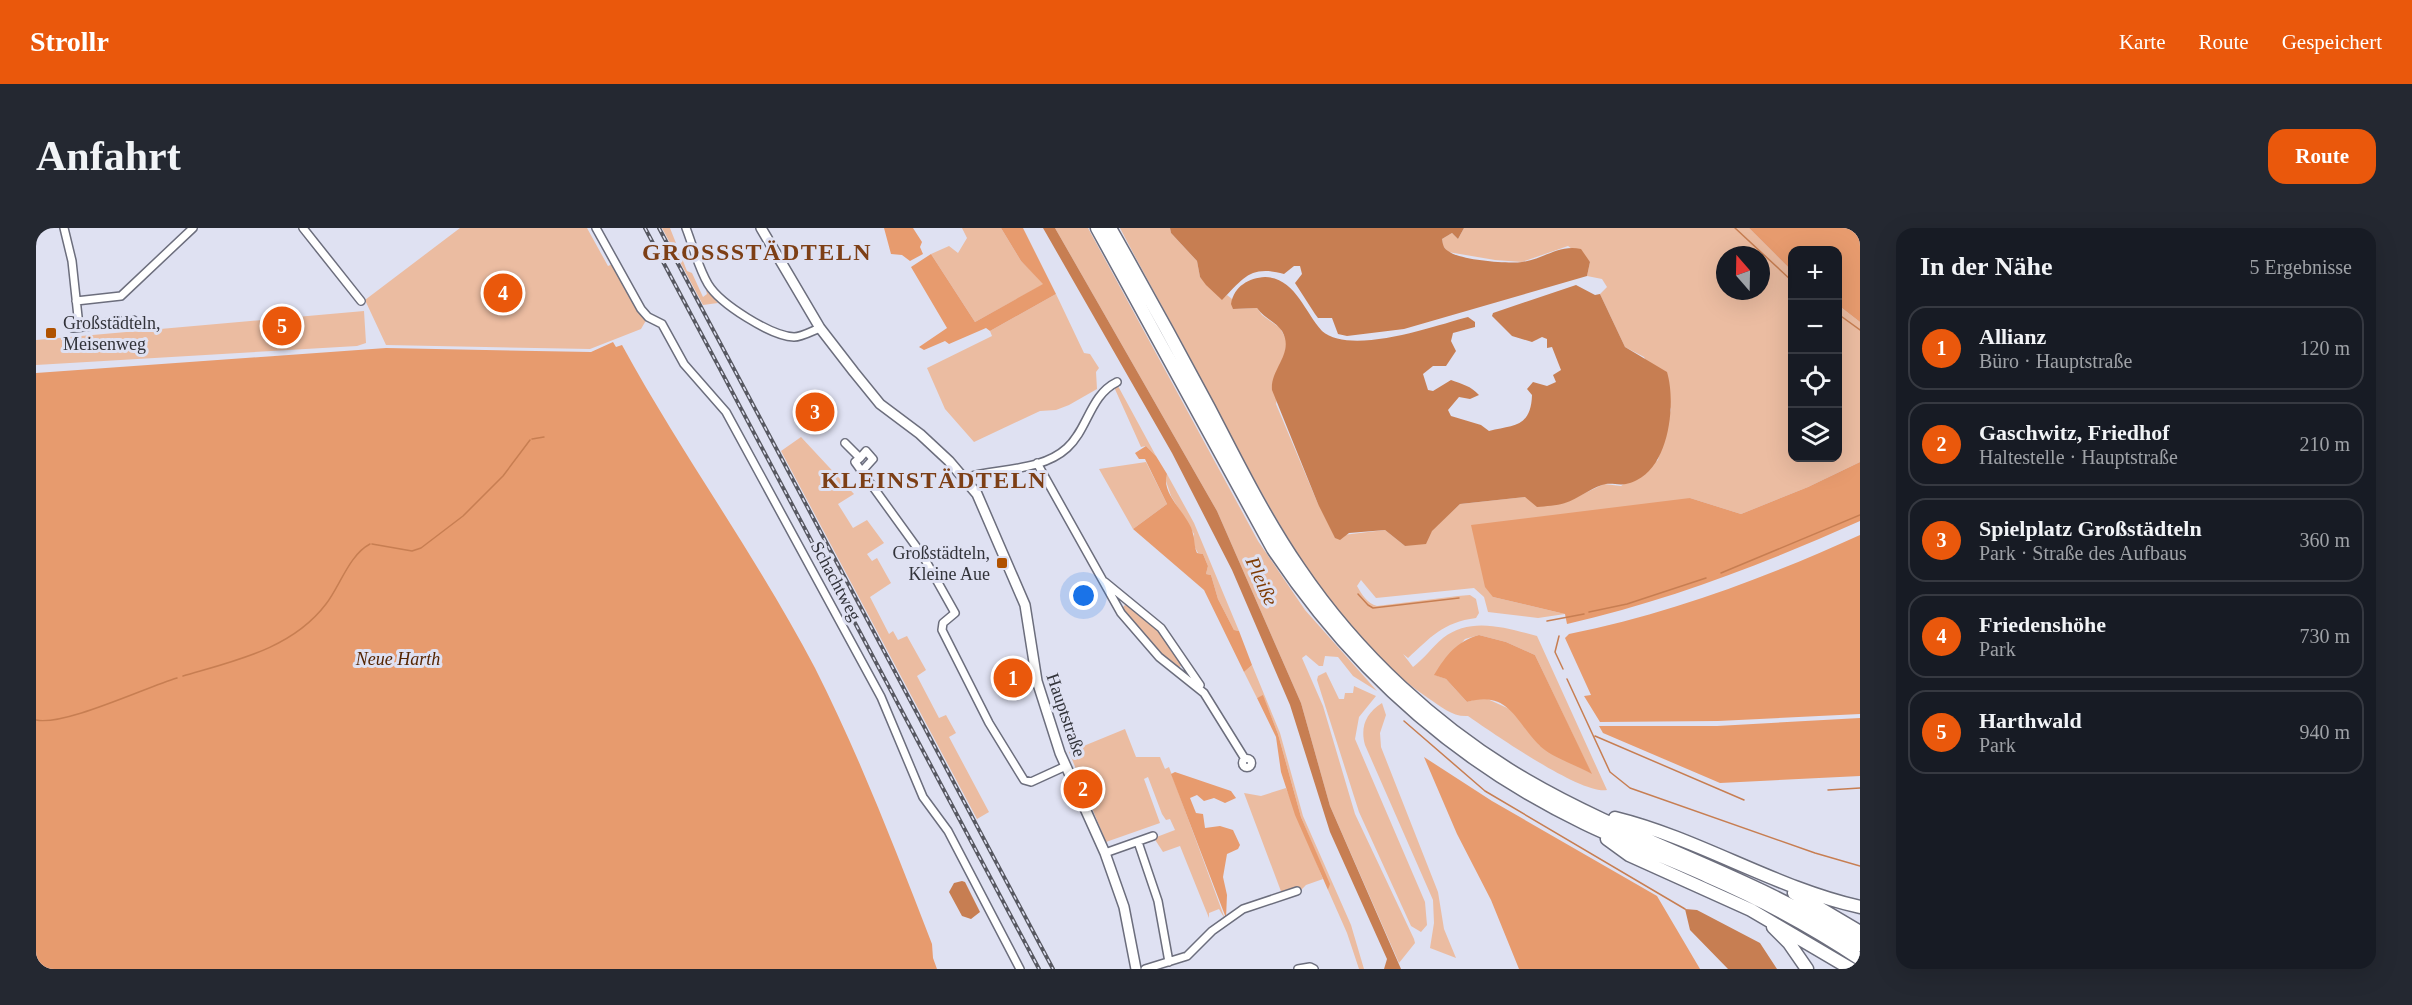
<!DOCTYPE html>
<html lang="de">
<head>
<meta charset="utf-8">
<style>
	body { margin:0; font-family:"Times New Roman",serif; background:#242831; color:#f1f3f6 }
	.controls { position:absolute; right:18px; top:18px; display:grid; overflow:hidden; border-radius:12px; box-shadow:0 6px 24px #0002 }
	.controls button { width:54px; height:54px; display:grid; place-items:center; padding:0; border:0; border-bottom:2px solid #363941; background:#171b24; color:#f1f3f6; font:30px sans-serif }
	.compass { position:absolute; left:1680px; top:18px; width:54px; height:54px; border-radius:50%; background:#171b24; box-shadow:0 6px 24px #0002; rotate:340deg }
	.you { position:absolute; left:1048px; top:368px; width:21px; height:21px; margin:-15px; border:4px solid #fff; border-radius:50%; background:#1a73e8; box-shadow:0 0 0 9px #1a73e833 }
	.badge { display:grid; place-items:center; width:39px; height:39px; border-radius:50%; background:#ea580c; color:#fff; font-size:20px; font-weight:700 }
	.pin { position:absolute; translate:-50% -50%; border:3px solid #fff; box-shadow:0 2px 6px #0006 }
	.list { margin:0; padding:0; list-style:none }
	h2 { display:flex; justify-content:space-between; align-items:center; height:78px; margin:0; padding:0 24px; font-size:26px }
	h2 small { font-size:20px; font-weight:400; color:#9ea1a6 }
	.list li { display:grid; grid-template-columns:39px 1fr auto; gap:18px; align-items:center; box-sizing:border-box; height:84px; margin:0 12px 12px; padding:0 12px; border:2px solid #363941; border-radius:18px }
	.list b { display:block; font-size:22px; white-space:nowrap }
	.list p { margin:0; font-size:20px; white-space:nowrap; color:#9ea1a6 }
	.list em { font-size:20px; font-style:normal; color:#9ea1a6 }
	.icon { flex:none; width:33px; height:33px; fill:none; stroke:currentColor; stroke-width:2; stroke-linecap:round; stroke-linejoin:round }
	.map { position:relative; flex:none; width:1824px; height:741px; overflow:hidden; border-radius:18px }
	header { display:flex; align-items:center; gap:36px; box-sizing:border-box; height:84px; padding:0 30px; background:#ea580c; color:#fff }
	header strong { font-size:28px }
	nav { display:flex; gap:33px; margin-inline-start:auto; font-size:21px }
	.intro { display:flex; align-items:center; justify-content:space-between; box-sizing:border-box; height:144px; padding:0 36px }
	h1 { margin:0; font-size:42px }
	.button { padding:15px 27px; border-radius:18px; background:#ea580c; color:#fff; font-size:21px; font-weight:700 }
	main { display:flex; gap:36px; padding:0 36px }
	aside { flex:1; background:#171b24; border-radius:18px; box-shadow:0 6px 24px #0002 }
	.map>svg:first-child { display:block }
</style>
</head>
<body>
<header>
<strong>Strollr</strong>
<nav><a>Karte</a><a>Route</a><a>Gespeichert</a></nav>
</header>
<div class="intro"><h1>Anfahrt</h1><a class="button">Route</a></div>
<main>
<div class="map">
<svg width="1824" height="741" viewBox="0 0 1824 741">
	<rect width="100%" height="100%" fill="#dfe1f2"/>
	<path fill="#ebbca1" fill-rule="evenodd" d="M424,0H551L572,38L579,35L612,89L605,101L554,121L350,117L329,72Z
		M626,0H634L651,43L656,45L667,69L671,66L670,62L682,75L667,77Z
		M926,0H965L985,33L1008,56L939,94L895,26L913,18L922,25L931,10Z
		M1019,0H1052L1222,313L1269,382L1341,463L1317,448L1302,429L1289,428L1287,438H1283L1270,427L1266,430L1287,478L1319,586L1378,711L1379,715L1363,735L1294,578L1265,475L1181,283Z
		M1084,0H1134L1135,5L1161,33L1164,49L1186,71L1191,67L1196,71L1197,81L1221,80L1226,87L1244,100L1251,113L1240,176L1282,276L1307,307L1349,302L1369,318L1395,303L1424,276L1489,269L1528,275L1568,256L1585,258L1622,232L1635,181L1608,129L1589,119L1564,66L1571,59L1566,51L1551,48L1554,34L1532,18L1486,34L1459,32L1412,24L1407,18L1406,11L1416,5L1422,11L1428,0H1713L1756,43V230H1802V77L1824,94V234L1772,259L1705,286L1654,270L1457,369L1529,386L1502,390L1452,384L1448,369L1438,360L1340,370L1325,352L1321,358C1326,367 1331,375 1341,378L1422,368L1434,367L1440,371L1443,385L1440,390C1407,394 1394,410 1372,430L1367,426L1377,439C1388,431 1396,419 1407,410C1435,388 1470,400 1501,408L1571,562C1545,567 1457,505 1432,488C1416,489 1406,479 1392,470C1289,400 1227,267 1170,160C1142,106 1112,54 1084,0ZM1689,27H1725V63H1689ZM1443,407L1470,414L1499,427L1555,545L1503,517L1478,483L1447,469L1431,474L1410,451L1399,447L1429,411Z
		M1020,66L1048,125L1054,126L1063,140L1060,144L1061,161L1033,177L1020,182L1004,183L938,214L909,181L891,140L956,108L954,103Z
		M328,83L330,115L321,118L0,137V112Z
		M1082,158L1120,228L1110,218L1105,219L1078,159Z
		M765,209L818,266L802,276L817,300L831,292L848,315L831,326L836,333L841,330L855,355L834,369L853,406L857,403L862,412L871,408L890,442L881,448L903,490L910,487L920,505L913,509L953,584L941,591L745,223Z
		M1110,234L1131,276L1097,301L1063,241Z
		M1131,246L1158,295L1203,403L1198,402L1182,371L1175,347L1170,346L1172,338L1167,326L1162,325L1156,314L1158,306L1135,268L1129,250Z
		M1086,373L1123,402L1147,436L1141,441C1118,422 1098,401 1083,375L1087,379L1089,377Z
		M1216,437L1244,505L1267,588L1315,697L1328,741H1323L1311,705L1292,662L1293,656L1265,589L1242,506L1227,468L1221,470L1208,444Z
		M1290,444L1303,471H1308L1309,465H1317L1318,458L1340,468L1323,489L1319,511L1389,674L1391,697L1385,704L1375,698L1323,584L1281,452L1282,448Z
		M1346,475L1350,487L1344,505L1345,519L1402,664L1408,701L1420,730L1394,720L1398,695L1397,672L1329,517C1324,499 1330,485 1346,475Z
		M1089,501L1100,529H1124L1129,541L1133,539L1189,691L1183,681L1173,685V690L1144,618L1127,624L1118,610L1139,602L1134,591L1130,592L1126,586L1112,549L1108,551L1124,595L1070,614L1033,524Z
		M1250,560L1287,651L1270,657L1261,666H1246L1208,565L1225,568Z"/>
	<path fill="#e79b6e" d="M848,0H877L886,14L884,19L887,26L874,33L866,27L855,26Z
		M965,0H987L1020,66L954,103L950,100L913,116L909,113L888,122L883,119L911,100L875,39L895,26L939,94L1007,56L985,33Z
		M1713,0H1824V94L1802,77V22H1756V43Z
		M577,114L580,119L586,117C646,227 721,329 779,440C824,529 860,623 896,716L897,730L901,741H0V145L350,120L555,124Z
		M1110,218L1120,228L1131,246C1124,267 1154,287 1157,306C1159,314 1158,318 1161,325L1167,326L1172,338L1170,346L1175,347L1182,371L1198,402L1203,403L1216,437L1208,444L1168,362L1097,301L1131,276L1109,231H1103L1099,225Z
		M1824,234V293C1728,336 1634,372 1531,396L1529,386L1457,369L1449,359L1435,297L1654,270L1705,286L1772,259Z
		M1824,307V486L1682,493L1564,494L1548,468L1555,467L1529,410L1533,406C1633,386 1732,349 1824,307Z
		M1443,407L1470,414L1499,427L1556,546C1540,537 1514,529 1502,516C1479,492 1472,462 1431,474L1410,451L1398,447C1411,426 1420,414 1443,407Z
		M1227,467L1242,506L1265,589L1294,656L1292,662L1259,587L1245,544L1240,509L1221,470Z
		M1824,490V548L1684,555L1567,505L1563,498H1681Z
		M1388,529L1456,573L1621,668L1664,741H1483L1455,672L1421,606Z
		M1139,544L1195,563L1200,570L1189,575L1178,570L1168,573L1161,567L1154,570L1160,585L1167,586L1169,600L1184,598L1197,602L1204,617L1202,621L1191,626L1187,649L1191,667L1190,690L1135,546Z"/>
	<path fill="#c77e52" d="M1007,0H1019L1181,283L1265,475L1294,578L1365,741H1348L1351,731L1294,604L1254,477L1196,342L1136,225Z
		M1134,0H1428L1422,11L1416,5L1406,11C1407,16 1407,20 1412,23C1423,32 1472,36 1486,34C1508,31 1523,16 1545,21L1554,34L1551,48L1368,101L1311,108L1302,106L1296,90H1282L1279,86L1259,55L1266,46L1264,38H1258L1248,46C1214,37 1208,50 1186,72L1170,57L1164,49L1161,33L1135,5Z
		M1229,49C1259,50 1268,83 1286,103C1315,128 1398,98 1432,89L1439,94V99L1417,105L1415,113L1420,123L1410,138H1397L1387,146L1392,162L1397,163L1415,152C1426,156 1435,158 1443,167L1434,171L1423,169L1412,182L1415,188L1445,197L1453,203C1477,197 1495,200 1496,167L1491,161L1497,154L1511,158L1520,154L1517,147L1525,142L1516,119L1511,120V111L1506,109L1496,114L1476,108L1456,88L1457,85L1540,57L1559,67L1564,66L1589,119L1631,144C1640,174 1634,236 1601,252C1584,261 1578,253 1566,257C1553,261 1542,271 1529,275C1520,278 1510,278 1501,279L1489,269L1424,276L1396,303L1390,316L1369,318L1349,302L1313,305L1304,312L1299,310L1282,276L1236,162C1234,141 1259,125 1246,103C1240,94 1228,90 1221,80L1197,81L1195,76C1198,58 1213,50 1229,49Z
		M926,653L929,654L944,684L935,691L926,688L913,664L918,655Z
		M1649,681L1661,682L1724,715L1741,741H1692L1654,702Z"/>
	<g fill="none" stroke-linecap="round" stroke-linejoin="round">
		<path stroke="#c77e52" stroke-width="1.5" d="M1699,0L1756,53
			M1802,86L1824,102
			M496,211L508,209
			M336,316L376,323L385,320L427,288L467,248L494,212
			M1685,345L1824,287
			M1322,366L1332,377L1337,380L1423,370
			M1553,384L1591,376L1670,350
			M1511,393L1548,386
			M1523,408L1519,424L1527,441
			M147,448C198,433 256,421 290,376C304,358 313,327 334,316
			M1531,451L1574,544L1594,560L1779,625L1824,638
			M0,492C29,498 108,460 141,450
			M1368,493L1449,563L1649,681
			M1559,508L1708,572
			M1792,562L1824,560"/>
		<g stroke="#6c6e7d" stroke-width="10">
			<path id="street" d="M28,0L36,33L43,98
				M267,0L325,73
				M560,0L605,81L612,89L626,96L648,136L690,184L845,469L887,569L912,603L984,741
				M650,0C657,18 662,39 672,56C684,76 735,108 758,109C766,109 776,103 784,100
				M40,73L85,68L157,0
				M809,215L824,230L819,234L887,328L919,385L907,395L906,402L953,495L988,552L995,554L1030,538
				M824,230L830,223L837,231L827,242
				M1001,235L1085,385L1123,429L1168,465L1209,531
				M928,250C960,240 1005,244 1031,220C1052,201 1054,167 1081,154
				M1069,354L1125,400L1164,457
				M1206.5 535a4.5 4.5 0 1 1 9 0a4.5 4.5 0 1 1-9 0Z
				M1102,614L1122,673L1133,734
				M1069,625L1117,608
				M1109,741L1151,728L1176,703L1207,681L1261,663
				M1262,741L1274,739L1278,741"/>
		</g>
		<g stroke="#6c6e7d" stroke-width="12">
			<path id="secondary" d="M725,0L784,100L818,144L844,176L884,206L913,233L941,266L989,377L1001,453L1024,525L1069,625L1088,679L1100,741
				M37,99L97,93"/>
		</g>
		<g stroke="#6c6e7d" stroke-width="15">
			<path id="highway" d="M1061,0L1237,321C1316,440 1419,533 1548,595C1589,615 1632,630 1673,649C1726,672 1776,699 1824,731
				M1074,0C1108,60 1141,120 1173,180C1201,234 1228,289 1263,340C1321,426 1401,500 1490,552C1598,615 1719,648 1824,717
				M1579,590C1664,611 1739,660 1824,679
				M1571,611L1593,627L1715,682L1815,741
				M1758,665L1824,704
				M1737,699L1753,715L1771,741"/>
		</g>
		<use href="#street" stroke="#fff" stroke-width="7"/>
		<use href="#secondary" stroke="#fff" stroke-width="9"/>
		<use href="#highway" stroke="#fff" stroke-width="12"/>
		<g stroke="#575861" stroke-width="4">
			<path id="rail" d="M609,0L1003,741
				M623,0L1017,741"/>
		</g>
		<use href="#rail" stroke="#dfe1f2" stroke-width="1.5" stroke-dasharray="4.5" stroke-linecap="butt"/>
	</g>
	<g fill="#b05200" stroke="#dfe1f2" stroke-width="2">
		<rect x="9" y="99" width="12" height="12" rx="3"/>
		<rect x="960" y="329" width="12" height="12" rx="3"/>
	</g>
	<g text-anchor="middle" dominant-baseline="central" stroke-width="6" stroke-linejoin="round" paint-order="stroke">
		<g font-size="18" fill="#32333a" stroke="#dfe1f2" text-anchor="start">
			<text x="27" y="95">Großstädteln,<tspan x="27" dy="21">Meisenweg</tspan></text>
			<text x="954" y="325" text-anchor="end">Großstädteln,<tspan x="954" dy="21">Kleine Aue</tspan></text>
		</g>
		<g font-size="18" fill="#32333a" stroke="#dfe1f2">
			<text transform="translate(800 353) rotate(62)">Schachtweg</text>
			<text transform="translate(1030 487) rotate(71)">Hauptstraße</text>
		</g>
		<g font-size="18" font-style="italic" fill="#552502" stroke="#dfe1f2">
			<text x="362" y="431">Neue Harth</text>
		</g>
		<g font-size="20" font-style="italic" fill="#7f3b03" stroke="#dfe1f2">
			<text transform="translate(1226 353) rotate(66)">Pleiße</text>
		</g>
		<g font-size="24" font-weight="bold" letter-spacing="1.5" fill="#7d3f16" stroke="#dfe1f2">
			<text x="721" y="24">GROSSSTÄDTELN</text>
			<text x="898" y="252">KLEINSTÄDTELN</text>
		</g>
	</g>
</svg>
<div class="controls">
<button>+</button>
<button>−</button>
<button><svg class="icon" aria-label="locate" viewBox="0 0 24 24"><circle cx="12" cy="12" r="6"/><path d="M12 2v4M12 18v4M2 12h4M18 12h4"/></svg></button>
<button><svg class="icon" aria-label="layers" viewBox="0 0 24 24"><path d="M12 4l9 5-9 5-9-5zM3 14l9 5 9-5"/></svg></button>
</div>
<svg class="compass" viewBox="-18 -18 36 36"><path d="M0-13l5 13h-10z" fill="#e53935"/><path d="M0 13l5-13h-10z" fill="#9ea1a6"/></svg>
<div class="you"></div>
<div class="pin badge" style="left:977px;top:450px">1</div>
<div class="pin badge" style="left:1047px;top:561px">2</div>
<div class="pin badge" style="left:779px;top:184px">3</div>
<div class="pin badge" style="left:467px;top:65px">4</div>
<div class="pin badge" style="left:246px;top:98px">5</div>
</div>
<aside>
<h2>In der Nähe<small>5 Ergebnisse</small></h2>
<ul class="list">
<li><span class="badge">1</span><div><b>Allianz</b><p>Büro · Hauptstraße</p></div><em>120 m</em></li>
<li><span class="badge">2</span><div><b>Gaschwitz, Friedhof</b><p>Haltestelle · Hauptstraße</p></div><em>210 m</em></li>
<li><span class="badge">3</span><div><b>Spielplatz Großstädteln</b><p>Park · Straße des Aufbaus</p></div><em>360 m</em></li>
<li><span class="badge">4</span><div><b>Friedenshöhe</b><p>Park</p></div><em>730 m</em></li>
<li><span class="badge">5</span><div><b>Harthwald</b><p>Park</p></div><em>940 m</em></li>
</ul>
</aside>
</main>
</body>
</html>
